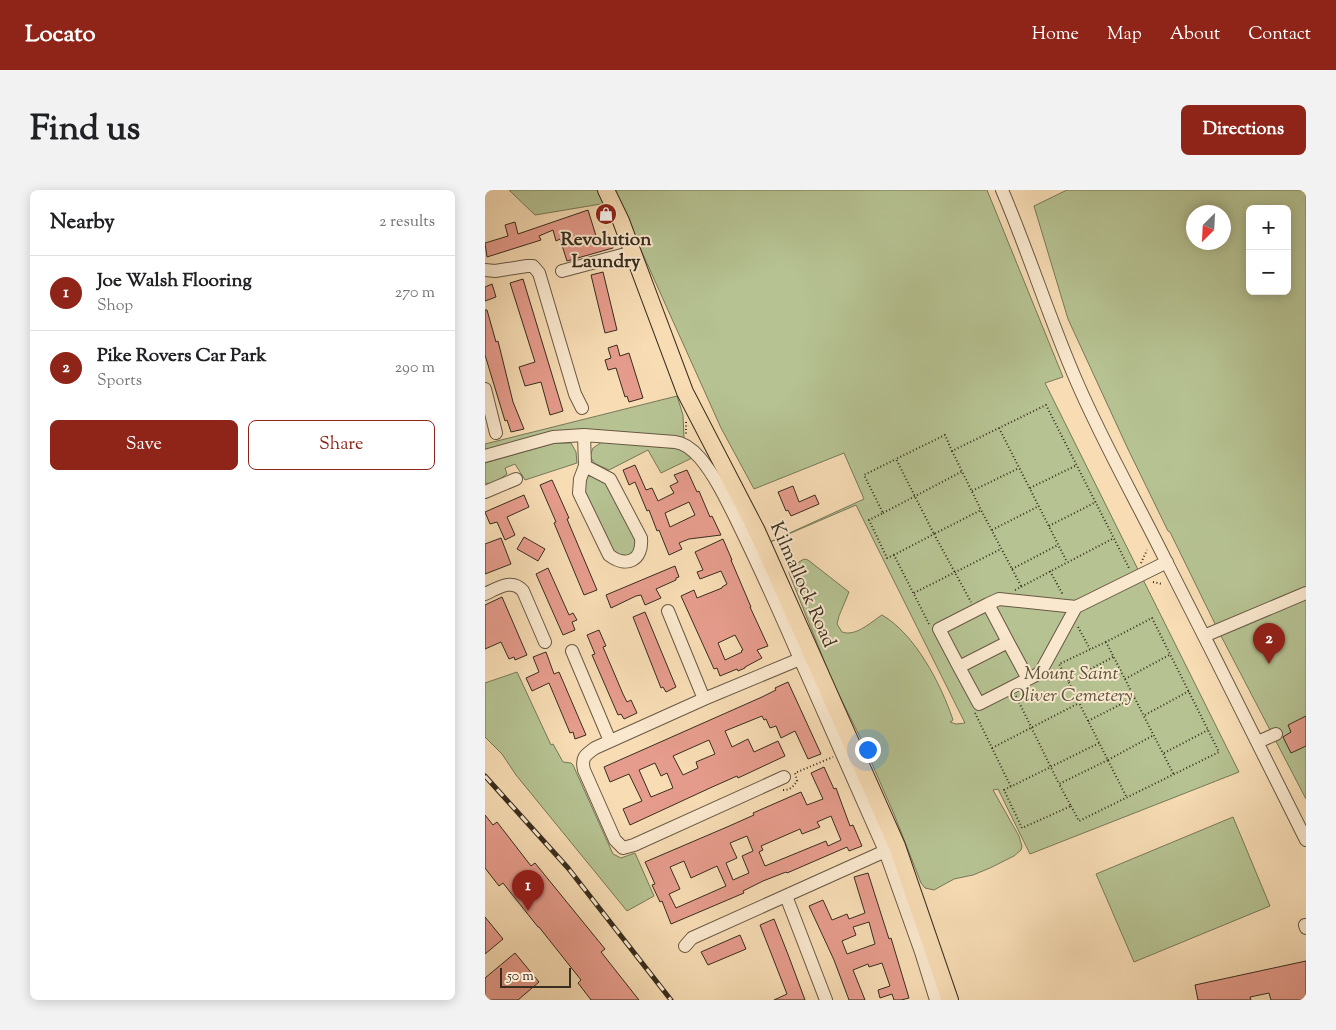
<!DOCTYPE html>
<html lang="en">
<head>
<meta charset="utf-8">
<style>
	body { margin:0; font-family:"Sorts Mill Goudy",serif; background:#f2f2f2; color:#202124 }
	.controls { position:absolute; right:15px; top:15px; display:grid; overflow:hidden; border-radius:8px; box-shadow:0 2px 12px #0003 }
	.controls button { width:45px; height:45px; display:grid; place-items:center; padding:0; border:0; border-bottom:1px solid #e0e0e0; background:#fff; color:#202124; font:25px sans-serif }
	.compass { position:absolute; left:701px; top:15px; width:45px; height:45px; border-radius:50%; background:#fff; box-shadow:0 2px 12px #0003; rotate:204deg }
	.scale { position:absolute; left:15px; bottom:12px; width:71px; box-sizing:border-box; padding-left:5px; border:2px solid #382d1f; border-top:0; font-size:14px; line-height:18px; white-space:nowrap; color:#382d1f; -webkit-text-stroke:4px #fae8ce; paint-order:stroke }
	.you { position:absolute; left:382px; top:559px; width:18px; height:18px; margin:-12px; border:4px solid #fff; border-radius:50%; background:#1a73e8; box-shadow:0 0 0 8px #1a73e833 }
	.badge { display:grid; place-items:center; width:32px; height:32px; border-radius:50%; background:#8f2418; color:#fff; font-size:16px; font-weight:700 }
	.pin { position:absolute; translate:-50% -41px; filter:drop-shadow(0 1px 2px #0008) }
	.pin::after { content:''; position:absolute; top:26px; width:18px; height:15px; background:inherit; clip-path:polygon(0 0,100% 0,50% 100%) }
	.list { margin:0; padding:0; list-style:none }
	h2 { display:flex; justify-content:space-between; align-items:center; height:65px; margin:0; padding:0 20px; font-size:21px }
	h2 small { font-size:16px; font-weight:400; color:#757577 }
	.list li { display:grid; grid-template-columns:32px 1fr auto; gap:15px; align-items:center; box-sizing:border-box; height:75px; padding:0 20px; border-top:1px solid #e0e0e0 }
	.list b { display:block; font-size:19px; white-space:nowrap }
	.list p { margin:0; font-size:16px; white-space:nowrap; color:#757577 }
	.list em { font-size:16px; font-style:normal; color:#757577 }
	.actions { display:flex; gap:10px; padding:15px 20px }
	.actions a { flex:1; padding:11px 0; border:1px solid #8f2418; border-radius:8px; text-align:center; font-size:18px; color:#8f2418 }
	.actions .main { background:#8f2418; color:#fff }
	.map { position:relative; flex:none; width:821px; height:810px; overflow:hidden; border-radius:8px }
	header { display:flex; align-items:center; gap:30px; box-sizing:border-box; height:70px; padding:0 25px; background:#8f2418; color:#fff }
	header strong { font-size:24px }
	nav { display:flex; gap:28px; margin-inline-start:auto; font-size:18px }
	.intro { display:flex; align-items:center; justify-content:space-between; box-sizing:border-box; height:120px; padding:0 30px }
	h1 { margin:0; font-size:35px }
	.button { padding:12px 22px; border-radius:8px; background:#8f2418; color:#fff; font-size:18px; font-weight:700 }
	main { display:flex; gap:30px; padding:0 30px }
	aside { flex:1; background:#fff; border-radius:8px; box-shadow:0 2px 12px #0003 }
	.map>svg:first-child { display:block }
</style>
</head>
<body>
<header>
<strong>Locato</strong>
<nav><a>Home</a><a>Map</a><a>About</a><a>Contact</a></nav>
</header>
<div class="intro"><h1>Find us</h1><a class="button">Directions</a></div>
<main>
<aside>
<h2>Nearby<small>2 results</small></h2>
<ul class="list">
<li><span class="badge">1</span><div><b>Joe Walsh Flooring</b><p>Shop</p></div><em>270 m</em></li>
<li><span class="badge">2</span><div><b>Pike Rovers Car Park</b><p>Sports</p></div><em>290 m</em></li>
</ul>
<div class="actions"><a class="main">Save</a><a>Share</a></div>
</aside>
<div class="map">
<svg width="821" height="810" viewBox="0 0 821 810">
	<rect width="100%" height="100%" fill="#f7dcb4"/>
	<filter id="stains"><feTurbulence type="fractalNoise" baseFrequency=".004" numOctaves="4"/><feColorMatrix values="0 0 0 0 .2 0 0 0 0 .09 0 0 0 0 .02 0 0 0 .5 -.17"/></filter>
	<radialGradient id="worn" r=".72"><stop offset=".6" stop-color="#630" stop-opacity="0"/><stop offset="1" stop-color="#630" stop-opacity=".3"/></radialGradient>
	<path fill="#b6c292" stroke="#777858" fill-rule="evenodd" d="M24,0H502L578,187L560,193L754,582L545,664L513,599L508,600L534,646L537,656L536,660L529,666L505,678L488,685L469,689L449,700L440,698L436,693L409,624L377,551L348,493L304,383V378L319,369L323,370L364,402L354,426L352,434L357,442C371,447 386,432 397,425C430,444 456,494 468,530L465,532L471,534L480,533L371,315L285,352L379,309L359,263L269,299L236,238L134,11L50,25Z
		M582,0H821V609L735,444L685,342L683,341L642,257L583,129L549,16ZM765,19H802V101H765ZM708,22H738V52H708Z
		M192,206L198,225L199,248L96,239L0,262V254Z
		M117,252L197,259L207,268L176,283L163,260L124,280L109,273L105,266L108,258Z
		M70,253H86L91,262L92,273L40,290L30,274L20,278L22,284L8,294L0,293V273Z
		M103,286L115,287L123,292L152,355L151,359L144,366L129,364L98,300L99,290Z
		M32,482L66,555L68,554L78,572L86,573L88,575L128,664L136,668L150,663L169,706L142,721L31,585L17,564L0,547V493Z
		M748,627L785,716L649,772L611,684Z"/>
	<path fill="#e69c8c" stroke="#382d1f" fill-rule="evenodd" d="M103,20L112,49L124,45L128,58L82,71L75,49L71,51L68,40L54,46L56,50L2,67L0,53L23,46L20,35L30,32L33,44Z
		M118,82L132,140L120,143L106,85Z
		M38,89L78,221L65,225L56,192L40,196L34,177L50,172L25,93Z
		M7,94L11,107L0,111V97Z
		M0,120H2L11,152L13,151L28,212L39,239L26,242L22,230L20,231L0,165Z
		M132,155L135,166L144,163L158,208L144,212L142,206L140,207L131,178L123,180L120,170L126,168L123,158Z
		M150,275L161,300L167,298L173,311L189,303L185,296L193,292L189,285L202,280L212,302L214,301L225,327L227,326L236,345L204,349L194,353L197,359L184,365L174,340L172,341L164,320L162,321L150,292L144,295L138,280ZM204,312L210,325L185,337L180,323Z
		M67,290L84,328L82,329L112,400L99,405L69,333L71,332L55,295Z
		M308,296L314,312L330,305L334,314L306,326L303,320L301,321L293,302Z
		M39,305L44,317L22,327L30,345L20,350L12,332L5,334L0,322Z
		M39,347L60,359L53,371L32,359Z
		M16,348L26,374L0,384V354Z
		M238,349L247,370H246L266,417H265L283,456L272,460L277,468L260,477V478L253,481L252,479L235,486L232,478L229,479L196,406L209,400L212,408L237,398V397L242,394L236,381L215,389L212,382L218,380L210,362ZM250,445L258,460L256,461L257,462L240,470L233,453Z
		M190,376L194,387L191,388V390L171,399L176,408L160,415L156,405L151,406L126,418L121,405Z
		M63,378L84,425L88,423L92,430L87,432L90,440L78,445L51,384Z
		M17,407L42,465L30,470L29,467L24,469L16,452L0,459V415Z
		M160,422L191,497L181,502L178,497L176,498L148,427Z
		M114,440L121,456L118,457L138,504L142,512L146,510L152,523L139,529L136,524L133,525L107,465L110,464L102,445Z
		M61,462L69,484L74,482L101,545L90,549L88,542L85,543L64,493L47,501L41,488L54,482L48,467Z
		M303,492L336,564L323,569L310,541L296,548L291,536L285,538L281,529L279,530L277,526L240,541L247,557L263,549L269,562L293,551L300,566L253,588L252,586L225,598L145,635L138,619L157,611L144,584L125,592L119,577L277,507L291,500L290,498ZM224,550L230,564L211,572L213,578L198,585L188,566ZM170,573L176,586L182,583L188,598L166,607L154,580Z
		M821,526V556L806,563L798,547L806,542L803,535Z
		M339,577L349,599L351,598L365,636L368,635L377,656L364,661L362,657L302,683L301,682L278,691L258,701L259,703L186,734L177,711L175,712L167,695L170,694L160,672L242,637L269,625L268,623L316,602L322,615L338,609L326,583ZM346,626L356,650L343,656L341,651L280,676L274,662L278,660L276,656L315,639L317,644L335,637L332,632ZM262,646L268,661L257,666L264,683L248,690L241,673L252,668L245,653ZM199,671L206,688L232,676L241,696L191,718L184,704L195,699L185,677Z
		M0,625L8,635L12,632L46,676L50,673L120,759L116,762L154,810H106L93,793L96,790L54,737H53L18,693L14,696L0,678Z
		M383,683L404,749L406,748L424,808L416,810H409L407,804L395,808L393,800L405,796L397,773L384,777L383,774L368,780L380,810H364L349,770L324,716L338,710L347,730L362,724L364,729L380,723L369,687ZM384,732L390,754L362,764L357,751L371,745L368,737Z
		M0,727L18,749L0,764Z
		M289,729L304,767L320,810H289L302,804L275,735Z
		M255,745L261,759L223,775L216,762Z
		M30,763L54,792L33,810H0V788Z
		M821,771V810H786L784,803L765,807L766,810H713L710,795Z"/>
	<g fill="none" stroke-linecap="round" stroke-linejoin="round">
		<g stroke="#685944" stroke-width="14">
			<path id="minor" d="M517,0C544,63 564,128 591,190C618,253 652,312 682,373C729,465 775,558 821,650
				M0,80L10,81L42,76H48L54,83L90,204L97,218
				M77,81L148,62
				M0,199L11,243
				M99,245L100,276L95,289L94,303L124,365C141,378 158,371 156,348L125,289L100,276
				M0,266L68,247L99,245L190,252C200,253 208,260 215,268C231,287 242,311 253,333C275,378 295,423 315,469
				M0,302L31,289
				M0,404C13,398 27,388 38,401L60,452
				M503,414L514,409L591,417L682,372
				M183,421L219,509
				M719,446L821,403
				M87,461L125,551
				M474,477L454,439L503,414L523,452
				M543,489L523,452L474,477L494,514L555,483L591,417
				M773,552L791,544
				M299,587L149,655L138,658L130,650L99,580C96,568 100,565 110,558L219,509L315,469L400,661L436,762L451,810
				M301,706L341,810
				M820,735L821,738
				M200,756L207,748L407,658"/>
		</g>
		<g stroke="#382d1f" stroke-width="18">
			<path id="major" d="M121,0L136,31L200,202L272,341L412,656L465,810"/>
		</g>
		<path stroke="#382d1f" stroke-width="2" stroke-dasharray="1 2.5" stroke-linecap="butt" d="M201,232V245
			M514,238L582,372
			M467,261L496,320
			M545,298L592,275
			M487,301L534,278
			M398,323L478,281
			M564,336L611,312
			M507,340L554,316
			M409,365L402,368L384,330L398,323L379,285L411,269
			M656,373L662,360
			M527,379L573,355
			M565,381L578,405
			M668,392L677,394
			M536,396L496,320L449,344L411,269L460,245L467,261L561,215L645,380
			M530,400L629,348
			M429,403L516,359
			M444,434L409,365L449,344L486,412
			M593,437L605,459
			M628,467L583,491L642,608
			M640,489L686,464
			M583,491L574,474L621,452
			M531,506L574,594
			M490,523L526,597
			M660,525L704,501
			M603,531L650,507
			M614,553L519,600L537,638L586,616L574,594L623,570
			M507,558L594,513
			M679,563L723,540
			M623,570L669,545
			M298,600C305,600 308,597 312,591L310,583L348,567
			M586,616L594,631L734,562L667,428L621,452L689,585"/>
		<use href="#minor" stroke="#fae8ce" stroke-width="12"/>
		<use href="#major" stroke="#f7dcb4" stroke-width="16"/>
		<g stroke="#382d1f" stroke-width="5">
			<path id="rail" d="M0,586L83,678L186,810"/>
		</g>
		<use href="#rail" stroke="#fae8ce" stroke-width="3" stroke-dasharray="9" stroke-linecap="butt"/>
	</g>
	<defs>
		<g id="shop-disc" transform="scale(1.125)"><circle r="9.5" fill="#8f2418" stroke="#fae8ce"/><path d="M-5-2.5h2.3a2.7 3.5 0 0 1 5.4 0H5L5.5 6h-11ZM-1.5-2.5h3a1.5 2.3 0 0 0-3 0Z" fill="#fff"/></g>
	</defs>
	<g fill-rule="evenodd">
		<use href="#shop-disc" x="121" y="24"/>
	</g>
	<g text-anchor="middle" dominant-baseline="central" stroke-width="4" stroke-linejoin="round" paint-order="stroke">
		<g font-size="19" font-weight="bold" fill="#382d1f" stroke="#fae8ce">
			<text x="121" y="50">Revolution<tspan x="121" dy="22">Laundry</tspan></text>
		</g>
		<g font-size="19" fill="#382d1f" stroke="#fae8ce">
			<text transform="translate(317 395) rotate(66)">Kilmallock Road</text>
		</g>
		<g font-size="19" font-style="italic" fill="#58523c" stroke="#fae8ce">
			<text x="586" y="484">Mount Saint<tspan x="586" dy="22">Oliver Cemetery</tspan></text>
		</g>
	</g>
	<rect width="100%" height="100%" filter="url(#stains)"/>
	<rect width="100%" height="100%" fill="url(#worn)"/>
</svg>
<div class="controls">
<button>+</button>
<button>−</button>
</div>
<svg class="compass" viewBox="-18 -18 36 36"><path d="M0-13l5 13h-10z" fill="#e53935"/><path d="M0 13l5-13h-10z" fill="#757577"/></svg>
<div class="scale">50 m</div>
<div class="you"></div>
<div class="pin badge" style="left:43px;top:721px">1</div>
<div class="pin badge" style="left:784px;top:474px">2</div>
</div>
</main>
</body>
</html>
